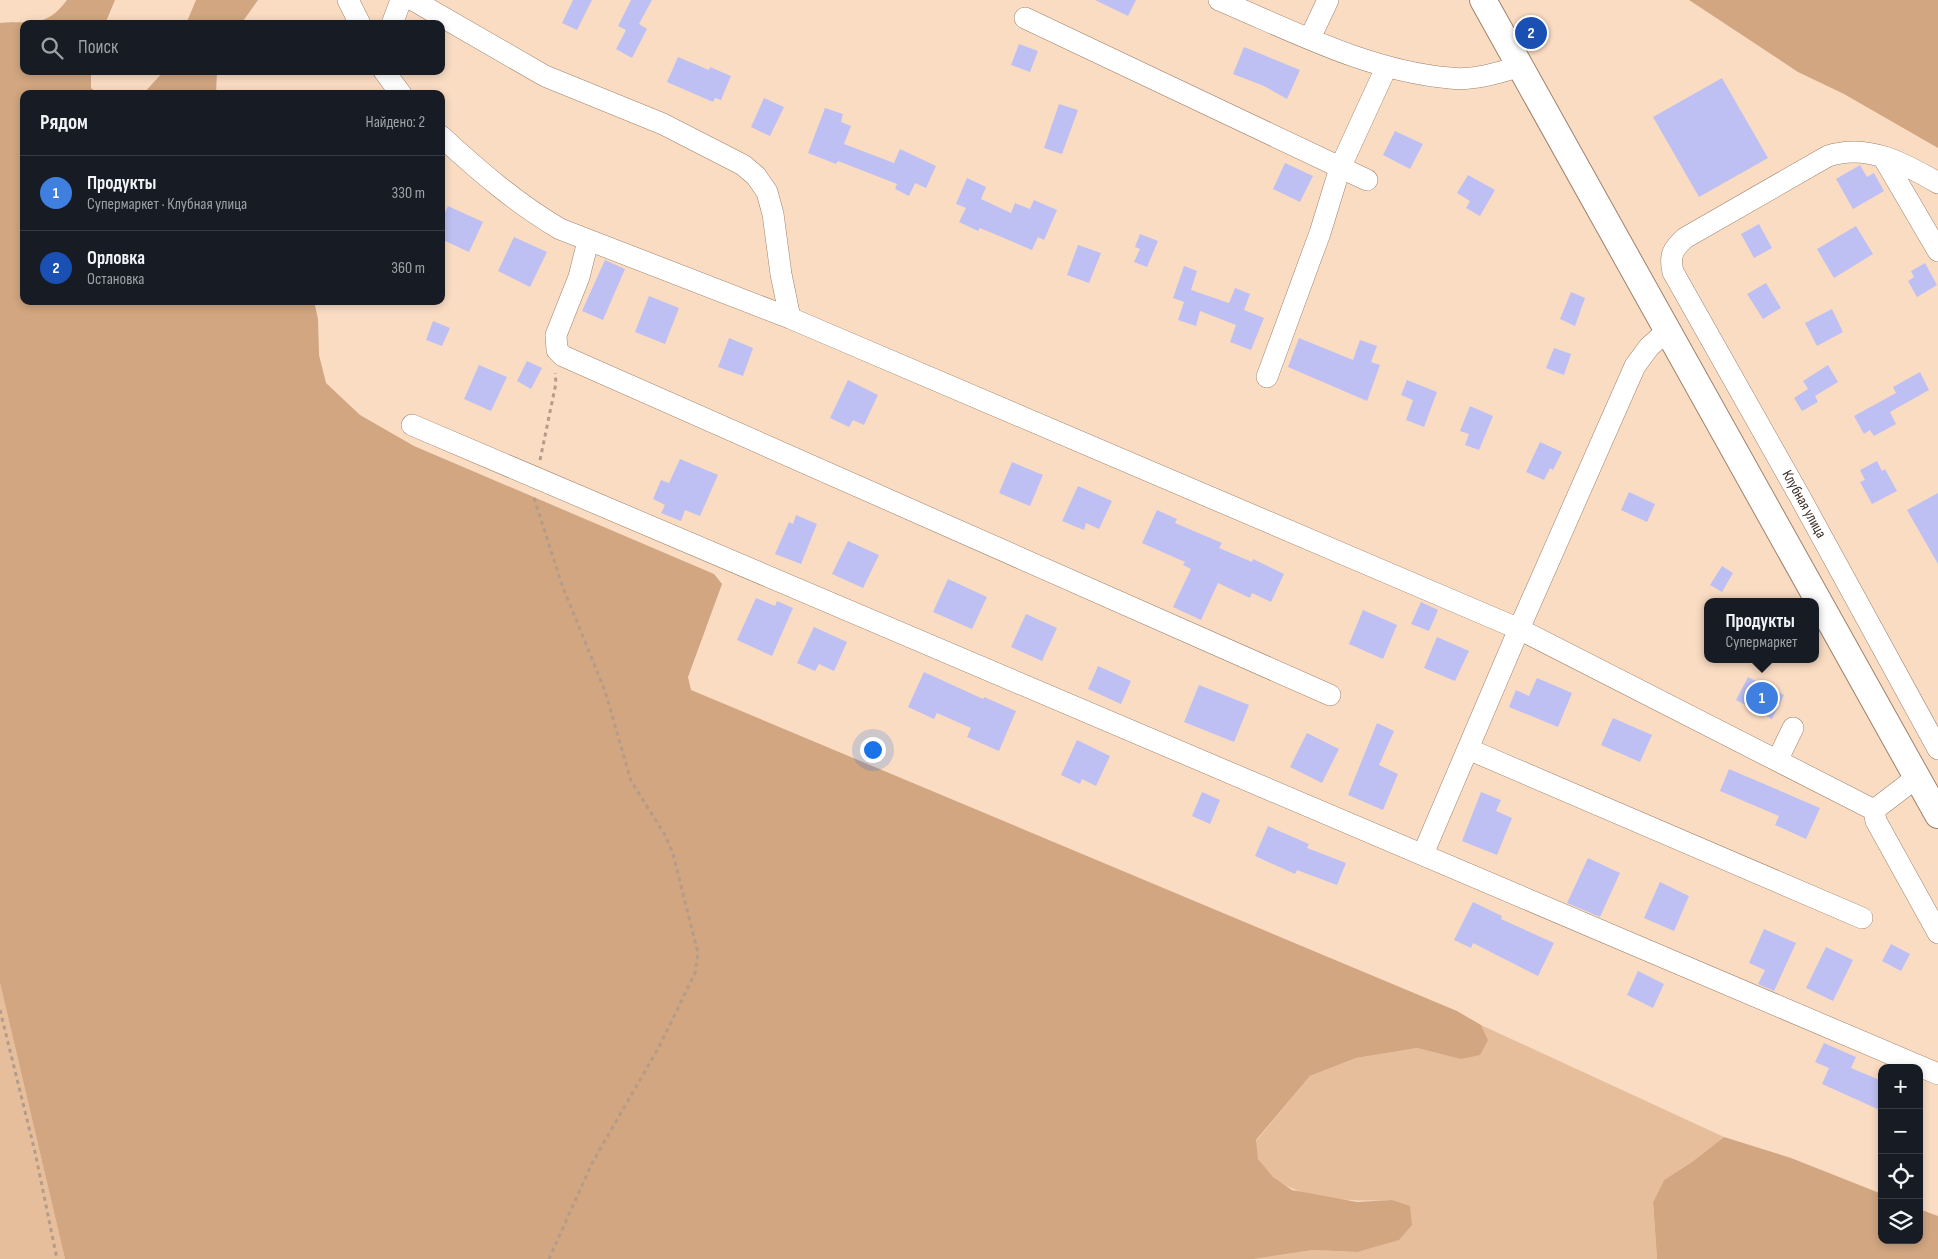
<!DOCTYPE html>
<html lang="ru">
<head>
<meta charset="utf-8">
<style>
	body { margin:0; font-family:"Sofia Sans Condensed",sans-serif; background:#20242c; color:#f1f3f6 }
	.controls { position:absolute; right:15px; bottom:15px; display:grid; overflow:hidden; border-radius:10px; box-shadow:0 2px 8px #0003 }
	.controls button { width:45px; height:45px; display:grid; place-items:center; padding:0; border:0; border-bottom:1px solid #363941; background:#171b24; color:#f1f3f6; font:25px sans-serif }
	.you { position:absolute; left:872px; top:749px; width:18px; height:18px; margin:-12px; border:4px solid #fff; border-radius:50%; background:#1a73e8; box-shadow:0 0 0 8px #1a73e833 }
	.badge { display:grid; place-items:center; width:32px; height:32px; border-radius:50%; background:#665bd4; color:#fff; font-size:16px; font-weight:700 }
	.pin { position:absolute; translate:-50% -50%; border:2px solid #fff; box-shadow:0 1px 5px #0006 }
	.popup { position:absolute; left:1704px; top:598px; width:115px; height:65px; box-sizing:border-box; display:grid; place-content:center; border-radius:10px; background:#171b24; filter:drop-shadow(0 1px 4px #0005); font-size:16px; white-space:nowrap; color:#9ea1a6 }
	.popup b { font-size:19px; color:#f1f3f6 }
	.popup::after { content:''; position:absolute; left:50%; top:100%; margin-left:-10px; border:10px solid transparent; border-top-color:#171b24 }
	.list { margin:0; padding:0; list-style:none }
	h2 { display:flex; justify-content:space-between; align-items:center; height:65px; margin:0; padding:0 20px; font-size:21px }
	h2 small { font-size:16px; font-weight:400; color:#9ea1a6 }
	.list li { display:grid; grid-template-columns:32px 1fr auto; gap:15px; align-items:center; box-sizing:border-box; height:75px; padding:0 20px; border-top:1px solid #363941 }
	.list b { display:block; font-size:19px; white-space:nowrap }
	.list p { margin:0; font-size:16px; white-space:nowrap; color:#9ea1a6 }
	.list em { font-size:16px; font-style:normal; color:#9ea1a6 }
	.icon { flex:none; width:28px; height:28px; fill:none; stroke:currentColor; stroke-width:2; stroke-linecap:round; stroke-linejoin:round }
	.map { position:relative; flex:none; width:1938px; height:1259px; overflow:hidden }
	.search { position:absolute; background:#171b24; box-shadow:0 2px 8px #0003; left:20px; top:20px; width:425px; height:55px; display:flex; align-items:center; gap:12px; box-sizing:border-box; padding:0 18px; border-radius:10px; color:#9ea1a6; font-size:19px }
	.panel { position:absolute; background:#171b24; box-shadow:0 2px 8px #0003; left:20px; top:90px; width:425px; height:215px; border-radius:10px }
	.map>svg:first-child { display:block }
</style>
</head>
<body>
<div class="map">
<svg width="1938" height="1259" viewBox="0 0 1938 1259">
	<rect width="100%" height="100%" fill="#fadcc3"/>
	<path fill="#e6be9c" d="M0,983L65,1259H0Z
		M1481,1025L1724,1137L1692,1162L1664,1180L1653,1202L1657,1259H1254L1313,1250L1357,1252L1392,1200C1352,1202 1280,1201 1259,1160C1256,1155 1256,1146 1256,1141L1310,1076L1356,1058L1417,1048L1460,1059L1488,1040Z"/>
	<path fill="#d1a681" d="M67,0H115L105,24H24V71H91V88L99,94H24V301H314L318,319L319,355L326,383L360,415L414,446L714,574L722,584L688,677L691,690L1457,1011L1481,1025L1488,1040L1480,1055L1460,1059L1417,1048L1356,1058L1310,1076L1256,1140L1258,1159L1273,1177L1292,1190L1357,1202L1392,1200L1410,1206L1412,1225L1399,1240L1357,1252L1313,1250L1254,1259H65L0,983V23C32,20 45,29 67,0Z
		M196,0H258L241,24H186Z
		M1689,0H1938V148L1844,94L1798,72Z
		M164,71H217L216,94H143Z
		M1724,1137L1791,1158L1882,1194V1240H1919V1209L1938,1216V1259H1657L1653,1202L1664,1180L1692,1162Z"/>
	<path fill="#bec0f3" d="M573,0H592L577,30L562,23Z
		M631,0H652L639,24L647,29L632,58L616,49L626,30L618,26Z
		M1095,0H1136L1128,16Z
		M1019,44L1038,51L1030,72L1011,65Z
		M1244,47L1300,70L1287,99L1264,86L1233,74Z
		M678,57L709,70L710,67L731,76L721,100L715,98L713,102L667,82Z
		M1722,78L1768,158L1699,197L1653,117Z
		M764,98L784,107L770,136L751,127Z
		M1059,104L1078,110L1062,154L1044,148Z
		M825,108L843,114L841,122L851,126L844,144L894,163L900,149L936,166L926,188L915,183L909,196L895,189L897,184L838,161L836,164L808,153Z
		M1395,131L1423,144L1410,169L1383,155Z
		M1285,163L1313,176L1300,202L1273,189Z
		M1860,165L1867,177L1874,173L1884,191L1853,209L1836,179Z
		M1468,175L1495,190L1480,216L1466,208L1470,201L1457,193Z
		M967,178L986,187L981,199L1011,213L1015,203L1030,209L1034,200L1057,210L1044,240L1038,237L1032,250L980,228L978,231L959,222L966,208L956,204Z
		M448,206L483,222L469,252L441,239V221Z
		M1759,224L1772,248L1754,258L1741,234Z
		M1856,226L1873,254L1834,278L1817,249Z
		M1140,234L1158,241L1147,267L1134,262L1140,249L1135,247Z
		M514,237L547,252L530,287L498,271Z
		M1078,245L1101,253L1089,283L1067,275Z
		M605,260L625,269L603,320L582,311Z
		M1925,263L1937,285L1917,297L1908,281L1914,277L1911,271Z
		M1184,266L1197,271L1191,290L1229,303L1235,288L1250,294L1244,310L1264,318L1251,350L1230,342L1236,325L1200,311L1196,326L1178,320L1184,302L1173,298Z
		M1766,283L1781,308L1763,319L1747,294Z
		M1571,292L1585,298L1575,326L1560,319Z
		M649,296L679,308L665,344L635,332Z
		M1832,309L1843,332L1817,346L1805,323Z
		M433,321L450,328L442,346L426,340Z
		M729,338L753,348L743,376L718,367Z
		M1299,338L1353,360L1360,340L1377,346L1371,362L1380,365L1367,401L1288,367Z
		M1554,348L1571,354L1564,375L1546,368Z
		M527,361L542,368L531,389L517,381Z
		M479,365L507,377L491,411L464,399Z
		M1828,365L1838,382L1815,396L1818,402L1802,411L1794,398L1808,389L1803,381Z
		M1920,372L1929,390L1890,412L1896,424L1874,436L1870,430L1864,434L1854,416L1896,393L1893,387Z
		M848,380L878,395L864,425L853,420L849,427L830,418Z
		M1407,380L1437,392L1424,427L1406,420L1413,400L1401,395Z
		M1470,406L1493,416L1479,450L1465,445L1469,434L1460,431Z
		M1540,442L1562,452L1553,470L1550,468L1544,480L1526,472Z
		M680,459L718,475L700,516L685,510L681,521L661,513L665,505L653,499L661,480L669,483Z
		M1877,461L1882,471L1885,469L1897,491L1872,504L1860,482L1865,480L1860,470Z
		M1012,462L1043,475L1030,506L999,493Z
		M1078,486L1112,501L1099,529L1086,523L1084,530L1062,521Z
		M1629,492L1655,504L1647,522L1621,510Z
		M1938,493V564L1907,510Z
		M1157,510L1177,519L1175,523L1222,543L1219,548L1252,562L1253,559L1284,574L1271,602L1252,593L1250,598L1218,583L1201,620L1173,607L1191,569L1183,565L1185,562L1142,543Z
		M796,515L817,524L801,564L775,554L789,522L793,524Z
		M848,541L879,555L863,588L832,574Z
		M1722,566L1733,573L1722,592L1710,585Z
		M948,579L987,597L972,629L933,612Z
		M756,598L775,606L777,601L793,608L772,656L737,640Z
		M1421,602L1438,610L1429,631L1411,624Z
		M1363,610L1397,625L1383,659L1349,644Z
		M1026,614L1057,628L1042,661L1011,647Z
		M814,627L847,642L834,671L819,664L815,671L797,663Z
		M1437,637L1469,651L1455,681L1424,668Z
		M1098,666L1131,681L1121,704L1088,689Z
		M924,672L983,699L984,697L1016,711L999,751L967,737L971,728L937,713L934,719L908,707Z
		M1748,677L1784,695L1772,719L1736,700Z
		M1537,678L1572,693L1558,727L1509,707L1516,690L1529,696Z
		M1199,685L1249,705L1234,742L1184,722Z
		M1613,718L1652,735L1640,762L1601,745Z
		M1377,723L1394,731L1379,765L1398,774L1383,810L1348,795Z
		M1307,733L1339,749L1322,783L1290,767Z
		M1077,740L1110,756L1096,786L1082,779L1080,784L1061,775Z
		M1729,769L1820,808L1806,839L1775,825L1779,816L1720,791Z
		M1202,792L1220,800L1210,824L1192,816Z
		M1481,792L1501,800L1496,811L1512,818L1497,855L1462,841Z
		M1268,826L1309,844L1307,848L1346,863L1337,885L1297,870L1295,874L1255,856Z
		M1588,858L1620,873L1600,917L1567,903Z
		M1660,882L1689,896L1674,931L1644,918Z
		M1473,902L1502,916L1501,919L1554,943L1538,976L1473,943L1471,948L1454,940Z
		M1764,929L1796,943L1774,991L1758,984L1765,970L1749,963Z
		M1891,944L1910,954L1901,971L1882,961Z
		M1826,947L1853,960L1833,1001L1806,988Z
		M1638,971L1664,984L1653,1008L1627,995Z
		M1824,1043L1856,1057L1851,1068L1882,1081V1111L1822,1084L1829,1068L1815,1062Z"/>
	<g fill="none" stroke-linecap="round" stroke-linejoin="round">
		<g stroke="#9e826c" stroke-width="22">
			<path id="minor" d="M348,0L360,24
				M413,0L545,76L663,124L743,165L756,176L767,192L773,214L781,274L790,318
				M1219,0C1293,31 1368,71 1450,78C1473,81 1498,73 1521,66
				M1025,18L1367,180
				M392,24L401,0
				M1310,38L1328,0
				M384,71L401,94
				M441,136C479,171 516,203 560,229L790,318L1519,629L1874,810
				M1883,157L1938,251
				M1938,183C1904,163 1867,143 1828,156L1685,238C1673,249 1669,255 1673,272L1800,497L1938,749
				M588,241L579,277L556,335L557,350L563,356L1330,695
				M1267,377L1320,233L1340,168L1386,68
				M412,425L1938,1074
				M1468,749L1862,918
				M1778,759L1793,728
				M1874,810L1876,821L1938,933
				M1874,810L1916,778
				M1423,854L1519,629L1635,366L1649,347L1667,331"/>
		</g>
		<g stroke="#9e826c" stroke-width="28">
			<path id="major" d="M1483,0L1938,815"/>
		</g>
		<path stroke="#b49c89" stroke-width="3" stroke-dasharray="4 4" stroke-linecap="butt" d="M540,460L556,383L555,373
			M534,498L562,585L605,691L631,781L665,835L673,854L698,953L695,973L659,1047L592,1163L549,1259
			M0,1010L35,1152L57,1259"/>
		<use href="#minor" stroke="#fff" stroke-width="21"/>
		<use href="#major" stroke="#fff" stroke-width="26"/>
	</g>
	<g text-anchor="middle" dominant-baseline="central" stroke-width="4" stroke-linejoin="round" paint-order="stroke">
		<g font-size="15" fill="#382c23" stroke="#fff">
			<text transform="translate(1804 504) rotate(61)">Клубная улица</text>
		</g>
	</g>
</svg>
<div class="controls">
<button>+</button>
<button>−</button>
<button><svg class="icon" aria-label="locate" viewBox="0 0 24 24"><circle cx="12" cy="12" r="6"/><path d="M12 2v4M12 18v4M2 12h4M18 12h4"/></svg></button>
<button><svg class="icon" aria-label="layers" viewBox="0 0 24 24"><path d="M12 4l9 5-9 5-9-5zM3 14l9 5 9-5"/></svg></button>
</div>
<div class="you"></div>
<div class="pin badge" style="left:1762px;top:698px;background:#3f7fe0">1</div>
<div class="popup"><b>Продукты</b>Супермаркет</div>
<div class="pin badge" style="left:1531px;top:33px;background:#1a4fb4">2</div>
<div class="search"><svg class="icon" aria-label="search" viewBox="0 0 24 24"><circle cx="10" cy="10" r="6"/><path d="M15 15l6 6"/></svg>Поиск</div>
<section class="panel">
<h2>Рядом<small>Найдено: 2</small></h2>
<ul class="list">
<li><span class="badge" style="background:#3f7fe0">1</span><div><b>Продукты</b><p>Супермаркет · Клубная улица</p></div><em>330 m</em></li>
<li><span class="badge" style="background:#1a4fb4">2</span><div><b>Орловка</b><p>Остановка</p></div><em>360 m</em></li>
</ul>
</section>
</div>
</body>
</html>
